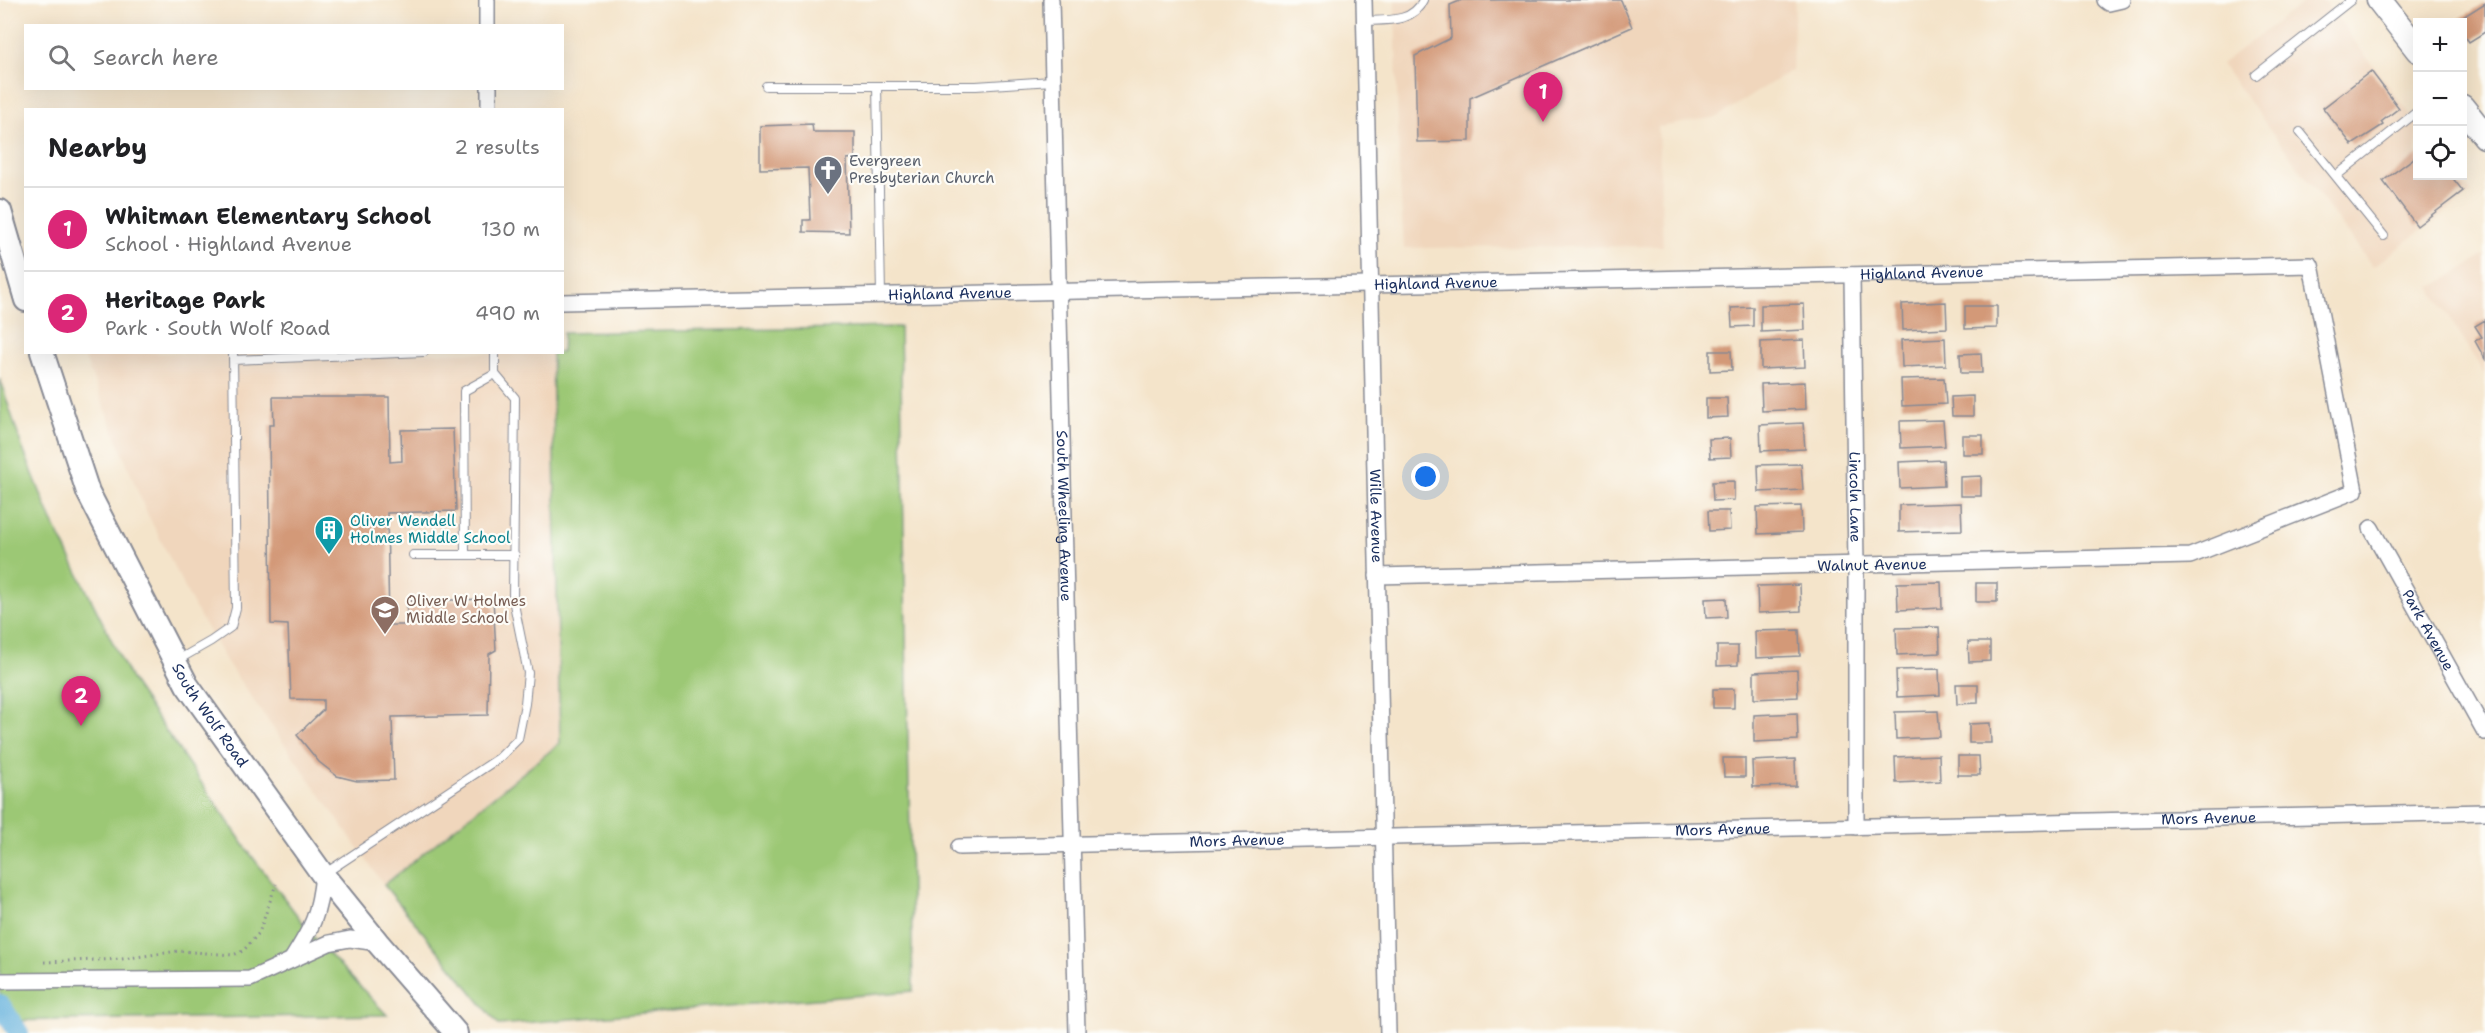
<!DOCTYPE html>
<html lang="en">
<head>
<meta charset="utf-8">
<style>
	body { margin:0; font-family:"Shantell Sans",sans-serif; background:#f2f2f2; color:#202124 }
	.controls { position:absolute; right:18px; top:18px; display:grid; overflow:hidden; border-radius:0px; box-shadow:0 6px 24px #0002 }
	.controls button { width:54px; height:54px; display:grid; place-items:center; padding:0; border:0; border-bottom:2px solid #e0e0e0; background:#fff; color:#202124; font:30px sans-serif }
	.you { position:absolute; left:1426px; top:477px; width:21px; height:21px; margin:-15px; border:4px solid #fff; border-radius:50%; background:#1a73e8; box-shadow:0 0 0 9px #1a73e833 }
	.badge { display:grid; place-items:center; width:39px; height:39px; border-radius:50%; background:#db2777; color:#fff; font-size:20px; font-weight:700 }
	.pin { position:absolute; translate:-50% -50px; filter:drop-shadow(0 2px 3px #0008) }
	.pin::after { content:''; position:absolute; top:32px; width:21px; height:18px; background:inherit; clip-path:polygon(0 0,100% 0,50% 100%) }
	.list { margin:0; padding:0; list-style:none }
	h2 { display:flex; justify-content:space-between; align-items:center; height:78px; margin:0; padding:0 24px; font-size:26px }
	h2 small { font-size:20px; font-weight:400; color:#757577 }
	.list li { display:grid; grid-template-columns:39px 1fr auto; gap:18px; align-items:center; box-sizing:border-box; height:84px; padding:0 24px; border-top:2px solid #e0e0e0 }
	.list b { display:block; font-size:22px; white-space:nowrap }
	.list p { margin:0; font-size:20px; white-space:nowrap; color:#757577 }
	.list em { font-size:20px; font-style:normal; color:#757577 }
	.icon { flex:none; width:33px; height:33px; fill:none; stroke:currentColor; stroke-width:2; stroke-linecap:round; stroke-linejoin:round }
	.map { position:relative; flex:none; width:2485px; height:1033px; overflow:hidden }
	.search { position:absolute; background:#fff; box-shadow:0 6px 24px #0002; left:24px; top:24px; width:540px; height:66px; display:flex; align-items:center; gap:15px; box-sizing:border-box; padding:0 21px; border-radius:0px; color:#757577; font-size:22px }
	.panel { position:absolute; background:#fff; box-shadow:0 6px 24px #0002; left:24px; top:108px; width:540px; height:246px; border-radius:0px }
	.map>svg:first-child { display:block }
</style>
</head>
<body>
<div class="map">
<svg width="2485" height="1033" viewBox="0 0 2485 1033">
	<rect width="100%" height="100%" fill="#fdfcf7"/>
	<filter id="ink" filterUnits="userSpaceOnUse"><feTurbulence type="fractalNoise" baseFrequency=".0167" numOctaves="2"/><feDisplacementMap in="SourceGraphic" scale="12" xChannelSelector="R" yChannelSelector="G"/><feConvolveMatrix kernelMatrix="1 2 1 2 8 2 1 2 1" color-interpolation-filters="sRGB"/></filter>
	<filter id="wash" filterUnits="userSpaceOnUse"><feTurbulence type="fractalNoise" baseFrequency=".008" numOctaves="4" result="noise"/><feDisplacementMap in="SourceGraphic" scale="24" xChannelSelector="R" yChannelSelector="G"/><feGaussianBlur stdDeviation="1.35" result="paint"/><feColorMatrix in="noise" values="0 0 0 0 0 0 0 0 0 0 0 0 0 0 0 0 0 1.4 0 .05"/><feComposite in="paint" operator="in"/></filter>
	<g filter="url(#wash)">
		<rect width="100%" height="100%" fill="#f4e4ca"/>
		<path fill="#f0d6bc" d="M1395,0H1795L1792,70L1717,117L1658,127L1663,246L1404,248L1399,167Z
			M2306,0H2323L2417,123L2418,176H2458L2471,193L2373,267L2221,64Z
			M2485,255V375L2431,288Z
			M83,353H552L560,743L384,885L228,664L195,608L144,507Z"/>
		<path fill="#9cc875" stroke="#5c7c6a" stroke-width="1.5" d="M900,327L913,991L499,1025L384,885L560,743L552,353L562,352L563,333Z
			M0,379L21,444L51,519L133,683L251,855L317,941L387,1015L0,1021Z"/>
		<g fill="none" stroke-linecap="round" stroke-linejoin="round">
			<path stroke="#63b1dd" stroke-width="20" d="M0,1004L19,1033"/>
		</g>
		<g id="blocks">
			<path fill="#d39978" d="M1462,0H1621L1632,27L1470,98V141L1417,142L1415,56L1451,38L1450,5Z
				M2485,3V32L2469,42L2462,32V22H2455Z
				M2371,71L2399,108L2381,122L2383,125L2352,145L2323,108Z
				M812,124L813,132H855V158L847,159L849,233L803,232V220H810L808,168L760,169V126Z
				M2418,155V176H2451L2463,191L2417,226L2383,181Z
				M1946,302L1947,328L1903,330L1902,304Z
				M1804,304L1805,330L1761,332V305Z
				M1965,306H1997V328L1965,329Z
				M1753,307V326L1732,327L1731,308Z
				M2485,320V359L2475,341L2482,337L2475,326Z
				M1945,338L1946,365L1902,367L1901,340Z
				M1804,340L1805,367L1761,369V342Z
				M1710,351H1731L1732,370L1710,371Z
				M1981,353L1982,373H1961L1960,354Z
				M1944,378L1946,404L1902,406L1901,379Z
				M1805,382L1806,409L1762,411L1761,384Z
				M1973,396V416H1952L1951,397Z
				M273,397H389L390,462L402,461L401,430L453,429L456,511L387,513L389,625H407V601L493,599L496,650L489,654L488,715L392,717L394,780L357,781L337,776L319,762L297,735L323,710V700L291,699L288,625L271,624L269,425H274Z
				M1706,398H1727L1728,417L1706,418Z
				M1943,420L1945,446L1901,448L1900,421Z
				M1803,423L1805,449L1761,451L1760,425Z
				M1962,435H1983V454H1962Z
				M1730,438L1731,457L1710,458L1709,439Z
				M1943,460L1944,486L1900,488L1899,462Z
				M1801,464L1803,490L1759,492L1758,465Z
				M1981,476V496H1960V477Z
				M1734,481V500L1713,501L1712,482Z
				M1961,503L1962,530L1899,532V505Z
				M1801,506L1802,532L1758,534L1757,507Z
				M1708,511H1729L1730,530L1709,531Z
				M1941,582L1942,608L1898,610L1897,583Z
				M1976,583H1997V602H1976Z
				M1800,585L1801,611L1758,613L1757,586Z
				M1726,598L1727,617L1706,618L1705,599Z
				M1939,627L1940,653L1897,655L1896,628Z
				M1799,630L1800,656L1756,658L1755,631Z
				M1968,642H1990V661L1969,662Z
				M1717,646H1738V665L1717,666Z
				M1939,669L1940,695L1897,697L1896,670Z
				M1797,670L1798,697L1754,699V672Z
				M1956,684H1978V703L1957,704Z
				M1713,689H1734V708H1713Z
				M1938,711L1940,737L1896,739L1895,712Z
				M1797,713L1798,740L1754,742V715Z
				M1990,723L1991,743H1969V724Z
				M1939,755L1940,781L1896,783L1895,757Z
				M1958,756H1979L1980,775H1958Z
				M1723,758H1745V777H1724Z
				M1795,759L1796,786L1753,787L1752,761Z"/>
		</g>
	</g>
	<g filter="url(#ink)">
		<use href="#blocks" fill-opacity="0" stroke="#888a94" stroke-width="1.5"/>
		<g fill="none" stroke-linecap="round" stroke-linejoin="round">
			<g stroke="#888a94" stroke-width="10">
				<path id="service" d="M1364,21C1386,20 1413,23 1423,0
					M2256,75L2351,0
					M766,86H976L1053,81
					M877,86L881,295
					M2300,132L2384,236
					M2336,176L2418,111
					M233,360L424,352
					M465,554L464,391L495,374
					M413,555H515
					M176,661L211,641L231,627L236,608L233,352
					M324,874L499,758L518,739L525,704L528,673L513,599L515,398L495,374V352"/>
			</g>
			<g stroke="#888a94" stroke-width="18">
				<g id="minor">
					<path d="M487,0V26"/>
					<path id="s1" d="M1051,0L1077,1033"/>
					<path id="s2" d="M1364,0L1388,1033"/>
					<path d="M2105,0L2109,3L2122,0"/>
					<path d="M489,88V110"/>
					<path id="s3" d="M1852,275L1856,566V827"/>
					<path id="s4" d="M562,302L2311,265L2355,491L2190,556L1377,576"/>
					<path id="s5" d="M2371,528L2485,732"/>
					<path id="s6" d="M959,847L2485,812"/>
					<path d="M292,959C313,926 319,914 323,875"/>
					<path d="M0,981L250,979L329,943L350,939L378,943"/>
				</g>
			</g>
			<g stroke="#888a94" stroke-width="26">
				<g id="secondary">
					<path d="M0,211L26,300"/>
					<path id="s7" d="M42,352L88,492L187,685L323,875L378,943L456,1033"/>
				</g>
			</g>
			<g stroke="#888a94" stroke-width="27">
				<path id="primary" d="M2379,0L2418,50
					M2462,107L2485,136"/>
			</g>
			<path stroke="#888a94" stroke-width="3" stroke-dasharray="1.5 4.5" stroke-linecap="butt" d="M44,962L122,959L179,951L233,955L243,951L259,933L276,884"/>
			<use href="#service" stroke="#fff" stroke-width="8"/>
			<use href="#minor" stroke="#fff" stroke-width="15"/>
			<use href="#secondary" stroke="#fff" stroke-width="22"/>
			<use href="#primary" stroke="#fff" stroke-width="24"/>
		</g>
	</g>
	<defs>
		<g id="church-pin" transform="scale(1.5)"><path d="M0 17L-7.5 6A9.5 9.5 0 1 1 7.5 6Z" fill="#6b7280" stroke="#fdfcf7"/><path d="M-1.2-6h2.4v3.5h3.3v2.4h-3.3V6h-2.4V-.1h-3.3v-2.4h3.3Z" fill="#fff"/></g>
		<g id="building-pin" transform="scale(1.5)"><path d="M0 17L-7.5 6A9.5 9.5 0 1 1 7.5 6Z" fill="#0f9aa8" stroke="#fdfcf7"/><path d="M-4-6H4V6H1V3H-1V6H-4ZM-2.5-4.3h1.7v1.8h-1.7ZM.8-4.3h1.7v1.8H.8ZM-2.5-1h1.7V.8h-1.7ZM.8-1h1.7V.8H.8Z" fill="#fff"/></g>
		<g id="school-pin" transform="scale(1.5)"><path d="M0 17L-7.5 6A9.5 9.5 0 1 1 7.5 6Z" fill="#8d6e63" stroke="#fdfcf7"/><path d="M0-5L7-2L0 1L-7-2ZM-4 1L0 2.5L4 1V4Q0 6-4 4Z" fill="#fff"/></g>
	</defs>
	<g fill-rule="evenodd">
		<use href="#church-pin" x="828" y="170"/>
		<use href="#building-pin" x="329" y="530"/>
		<use href="#school-pin" x="385" y="610"/>
	</g>
	<g text-anchor="middle" dominant-baseline="central" stroke-width="4.5" stroke-linejoin="round" paint-order="stroke">
		<g font-size="15" fill="#5b616d" stroke="#fdfcf7" text-anchor="start">
			<text x="849" y="161">Evergreen<tspan x="849" dy="17">Presbyterian Church</tspan></text>
		</g>
		<g font-size="15" fill="#1b2f5e" stroke="#fdfcf7">
			<text stroke="none"><textPath href="#s4" startOffset="1360">Highland Avenue</textPath></text>
			<text stroke="none"><textPath href="#s4" startOffset="874">Highland Avenue</textPath></text>
			<text stroke="none"><textPath href="#s4" startOffset="388">Highland Avenue</textPath></text>
			<text stroke="none"><textPath href="#s3" startOffset="222">Lincoln Lane</textPath></text>
			<text stroke="none"><textPath href="#s1" startOffset="516">South Wheeling Avenue</textPath></text>
			<text stroke="none"><textPath href="#s2" startOffset="516">Wille Avenue</textPath></text>
			<text transform="translate(1872 565) rotate(-1)">Walnut Avenue</text>
			<text stroke="none"><textPath href="#s5" startOffset="117">Park Avenue</textPath></text>
			<text stroke="none"><textPath href="#s7" startOffset="402">South Wolf Road</textPath></text>
			<text stroke="none"><textPath href="#s6" startOffset="1250">Mors Avenue</textPath></text>
			<text stroke="none"><textPath href="#s6" startOffset="764">Mors Avenue</textPath></text>
			<text stroke="none"><textPath href="#s6" startOffset="278">Mors Avenue</textPath></text>
		</g>
		<g font-size="15" fill="#0d838f" stroke="#fdfcf7" text-anchor="start">
			<text x="350" y="521">Oliver Wendell<tspan x="350" dy="17">Holmes Middle School</tspan></text>
		</g>
		<g font-size="15" fill="#785e54" stroke="#fdfcf7" text-anchor="start">
			<text x="406" y="601">Oliver W Holmes<tspan x="406" dy="17">Middle School</tspan></text>
		</g>
	</g>
</svg>
<div class="controls">
<button>+</button>
<button>−</button>
<button><svg class="icon" aria-label="locate" viewBox="0 0 24 24"><circle cx="12" cy="12" r="6"/><path d="M12 2v4M12 18v4M2 12h4M18 12h4"/></svg></button>
</div>
<div class="you"></div>
<div class="pin badge" style="left:1543px;top:122px">1</div>
<div class="pin badge" style="left:81px;top:726px">2</div>
<div class="search"><svg class="icon" aria-label="search" viewBox="0 0 24 24"><circle cx="10" cy="10" r="6"/><path d="M15 15l6 6"/></svg>Search here</div>
<section class="panel">
<h2>Nearby<small>2 results</small></h2>
<ul class="list">
<li><span class="badge">1</span><div><b>Whitman Elementary School</b><p>School · Highland Avenue</p></div><em>130 m</em></li>
<li><span class="badge">2</span><div><b>Heritage Park</b><p>Park · South Wolf Road</p></div><em>490 m</em></li>
</ul>
</section>
</div>
</body>
</html>
